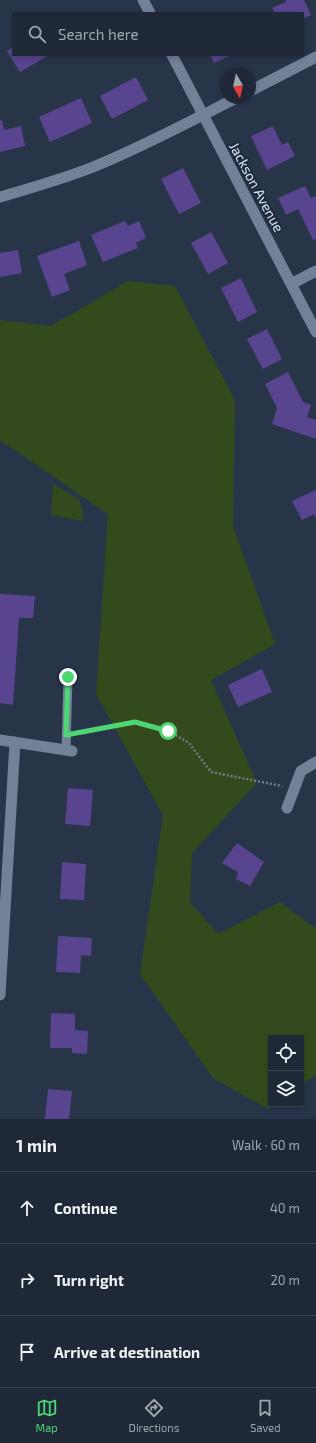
<!DOCTYPE html>
<html lang="en">
<head>
<meta charset="utf-8">
<style>
	body { margin:0; font-family:"Exo 2",sans-serif; background:#26303f; color:#f1f3f6 }
	.controls { position:absolute; right:12px; bottom:12px; display:grid; overflow:hidden; border-radius:0px; box-shadow:0 2px 6px #0003 }
	.controls button { width:36px; height:36px; display:grid; place-items:center; padding:0; border:0; border-bottom:1px solid #3c4452; background:#1e2837; color:#f1f3f6; font:20px sans-serif }
	.compass { position:absolute; left:220px; top:68px; width:36px; height:36px; border-radius:50%; background:#1e2837; box-shadow:0 2px 6px #0003; rotate:171deg }
	.stop { position:absolute; width:12px; height:12px; margin:-9px; border:3px solid #4ed675; border-radius:50%; background:#fff }
	.stop.end { background:#4ed675; border-color:#fff; box-shadow:0 1px 4px #0008 }
	.list { margin:0; padding:0; list-style:none }
	h2 { display:flex; justify-content:space-between; align-items:center; height:52px; margin:0; padding:0 16px; font-size:17px }
	h2 small { font-size:13px; font-weight:400; color:#a1a6ad }
	.list li { display:grid; grid-template-columns:26px 1fr auto; gap:12px; align-items:center; box-sizing:border-box; height:72px; padding:0 16px; border-top:1px solid #3c4452 }
	.list b { display:block; font-size:15px; white-space:nowrap }
	.list em { font-size:13px; font-style:normal; color:#a1a6ad }
	.icon { flex:none; width:22px; height:22px; fill:none; stroke:currentColor; stroke-width:2; stroke-linecap:round; stroke-linejoin:round }
	.map { position:relative; flex:none; width:316px; height:1119px; overflow:hidden }
	.search { position:absolute; background:#1e2837; box-shadow:0 2px 6px #0003; left:12px; right:12px; top:12px; height:44px; display:flex; align-items:center; gap:10px; box-sizing:border-box; padding:0 14px; border-radius:0px; color:#a1a6ad; font-size:15px }
	.sheet { height:268px; background:#1e2837 }
	nav { display:flex; justify-content:space-around; align-items:center; box-sizing:border-box; height:56px; border-top:1px solid #3c4452; background:#1e2837; font-size:11px; color:#a1a6ad }
	nav a { display:grid; justify-items:center; gap:2px }
	nav .on { color:#4ed675 }
	.map>svg:first-child { display:block }
</style>
</head>
<body>
<div class="map">
<svg width="316" height="1119" viewBox="0 0 316 1119">
	<rect width="100%" height="100%" fill="#283549"/>
	<path fill="#344a1c" d="M128,281L175,286L235,400L233,526L275,644L211,680L257,783L192,853L190,902L218,934L280,902L316,929V1075L301,1085V1038H271V1104H275L268,1109L213,1078L140,974L163,815L96,694L108,514L0,440V320L51,326Z
		M53,484L80,500L84,521L51,515Z"/>
	<path fill="#59448f" d="M286,0H304L311,15L303,19V13H275L272,8L286,2Z
		M13,47V55H49L20,72L7,51Z
		M210,55H231L214,63Z
		M136,77L148,100L112,119L100,96Z
		M81,98L92,123L50,142L39,117Z
		M2,120L4,130L21,126L25,146L0,152V121Z
		M273,126L282,145L288,142L295,156L267,170L251,136Z
		M183,168L201,203L179,214L161,179Z
		M305,186L311,198L316,196V239L313,240L298,209L286,215L278,198Z
		M125,221L128,226L139,221L146,238L136,243L138,248L103,262L91,235Z
		M211,232L228,263L208,274L191,243Z
		M79,241L87,265L64,274L70,290L52,297L37,256Z
		M18,250L22,273L0,277V253Z
		M241,278L257,312L238,322L221,288Z
		M267,329L282,359L263,369L247,339Z
		M288,372L303,402L311,405L307,417L316,420V439L272,424L277,408L265,384Z
		M316,490V519L314,514L302,520L292,501Z
		M0,594L35,596L33,618H19L13,705L0,703Z
		M262,669L272,692L238,707L228,685Z
		M68,788L93,790L90,826L65,824Z
		M237,843L264,862L250,886L236,879L238,872L222,863Z
		M62,862L86,864L84,900L60,899Z
		M58,936L92,938L91,956L81,955L80,973L56,972Z
		M51,1013L75,1014V1030L88,1031L87,1054L72,1053V1048H50Z
		M48,1089L72,1091L69,1119H45Z"/>
	<g fill="none" stroke-linecap="round" stroke-linejoin="round">
		<path stroke="#6f7b8b" stroke-width="2.5" stroke-dasharray="2 2" stroke-linecap="butt" d="M79,733L135,722L169,731L189,743L211,772L282,786"/>
		<path stroke="#718197" stroke-width="9" d="M66,750L68,677"/>
		<path stroke="#718197" stroke-width="11" d="M143,0L150,13
			M172,55L316,332
			M250,91L316,57
			M0,197C31,188 63,179 93,167C142,147 189,122 236,98
			M291,284L316,271
			M0,740L72,751
			M287,808L301,771L316,762
			M0,995L15,742"/>
	</g>
	<g fill="none" stroke-linecap="round" stroke-linejoin="round">
		<path stroke="#4ed675" stroke-width="5" d="M68,677L66,735L135,722L168,731"/>
	</g>
	<g text-anchor="middle" dominant-baseline="central" stroke-width="4" stroke-linejoin="round" paint-order="stroke">
		<g font-size="14" fill="#dde6f2" stroke="#1e2b3e">
			<text transform="translate(257 187) rotate(62)">Jackson Avenue</text>
		</g>
	</g>
</svg>
<div class="controls">
<button><svg class="icon" aria-label="locate" viewBox="0 0 24 24"><circle cx="12" cy="12" r="6"/><path d="M12 2v4M12 18v4M2 12h4M18 12h4"/></svg></button>
<button><svg class="icon" aria-label="layers" viewBox="0 0 24 24"><path d="M12 4l9 5-9 5-9-5zM3 14l9 5 9-5"/></svg></button>
</div>
<svg class="compass" viewBox="-18 -18 36 36"><path d="M0-13l5 13h-10z" fill="#e53935"/><path d="M0 13l5-13h-10z" fill="#a1a6ad"/></svg>
<div class="stop" style="left:168px;top:731px"></div>
<div class="stop end" style="left:68px;top:677px"></div>
<div class="search"><svg class="icon" aria-label="search" viewBox="0 0 24 24"><circle cx="10" cy="10" r="6"/><path d="M15 15l6 6"/></svg>Search here</div>
</div>
<section class="sheet">
<h2>1 min<small>Walk · 60 m</small></h2>
<ul class="list">
<li><svg class="icon" aria-label="ahead" viewBox="0 0 24 24"><path d="M12 20V5M6 11l6-6 6 6"/></svg><div><b>Continue</b></div><em>40 m</em></li>
<li><svg class="icon" aria-label="right" viewBox="0 0 24 24"><path d="M7 20v-9h11M14 6l5 5-5 5"/></svg><div><b>Turn right</b></div><em>20 m</em></li>
<li><svg class="icon" aria-label="arrive" viewBox="0 0 24 24"><path d="M6 21V4h12l-3 4 3 4H6"/></svg><div><b>Arrive at destination</b></div></li>
</ul>
</section>
<nav>
<a class="on"><svg class="icon" aria-label="map" viewBox="0 0 24 24"><path d="M3 6l6-2 6 2 6-2v14l-6 2-6-2-6 2zM9 4v14M15 6v14"/></svg>Map</a>
<a><svg class="icon" aria-label="directions" viewBox="0 0 24 24"><path d="M12 3l9 9-9 9-9-9zM9 14v-3h6M13 9l2 2-2 2"/></svg>Directions</a>
<a><svg class="icon" aria-label="saved" viewBox="0 0 24 24"><path d="M7 4h10v16l-5-4-5 4z"/></svg>Saved</a>
</nav>
</body>
</html>
